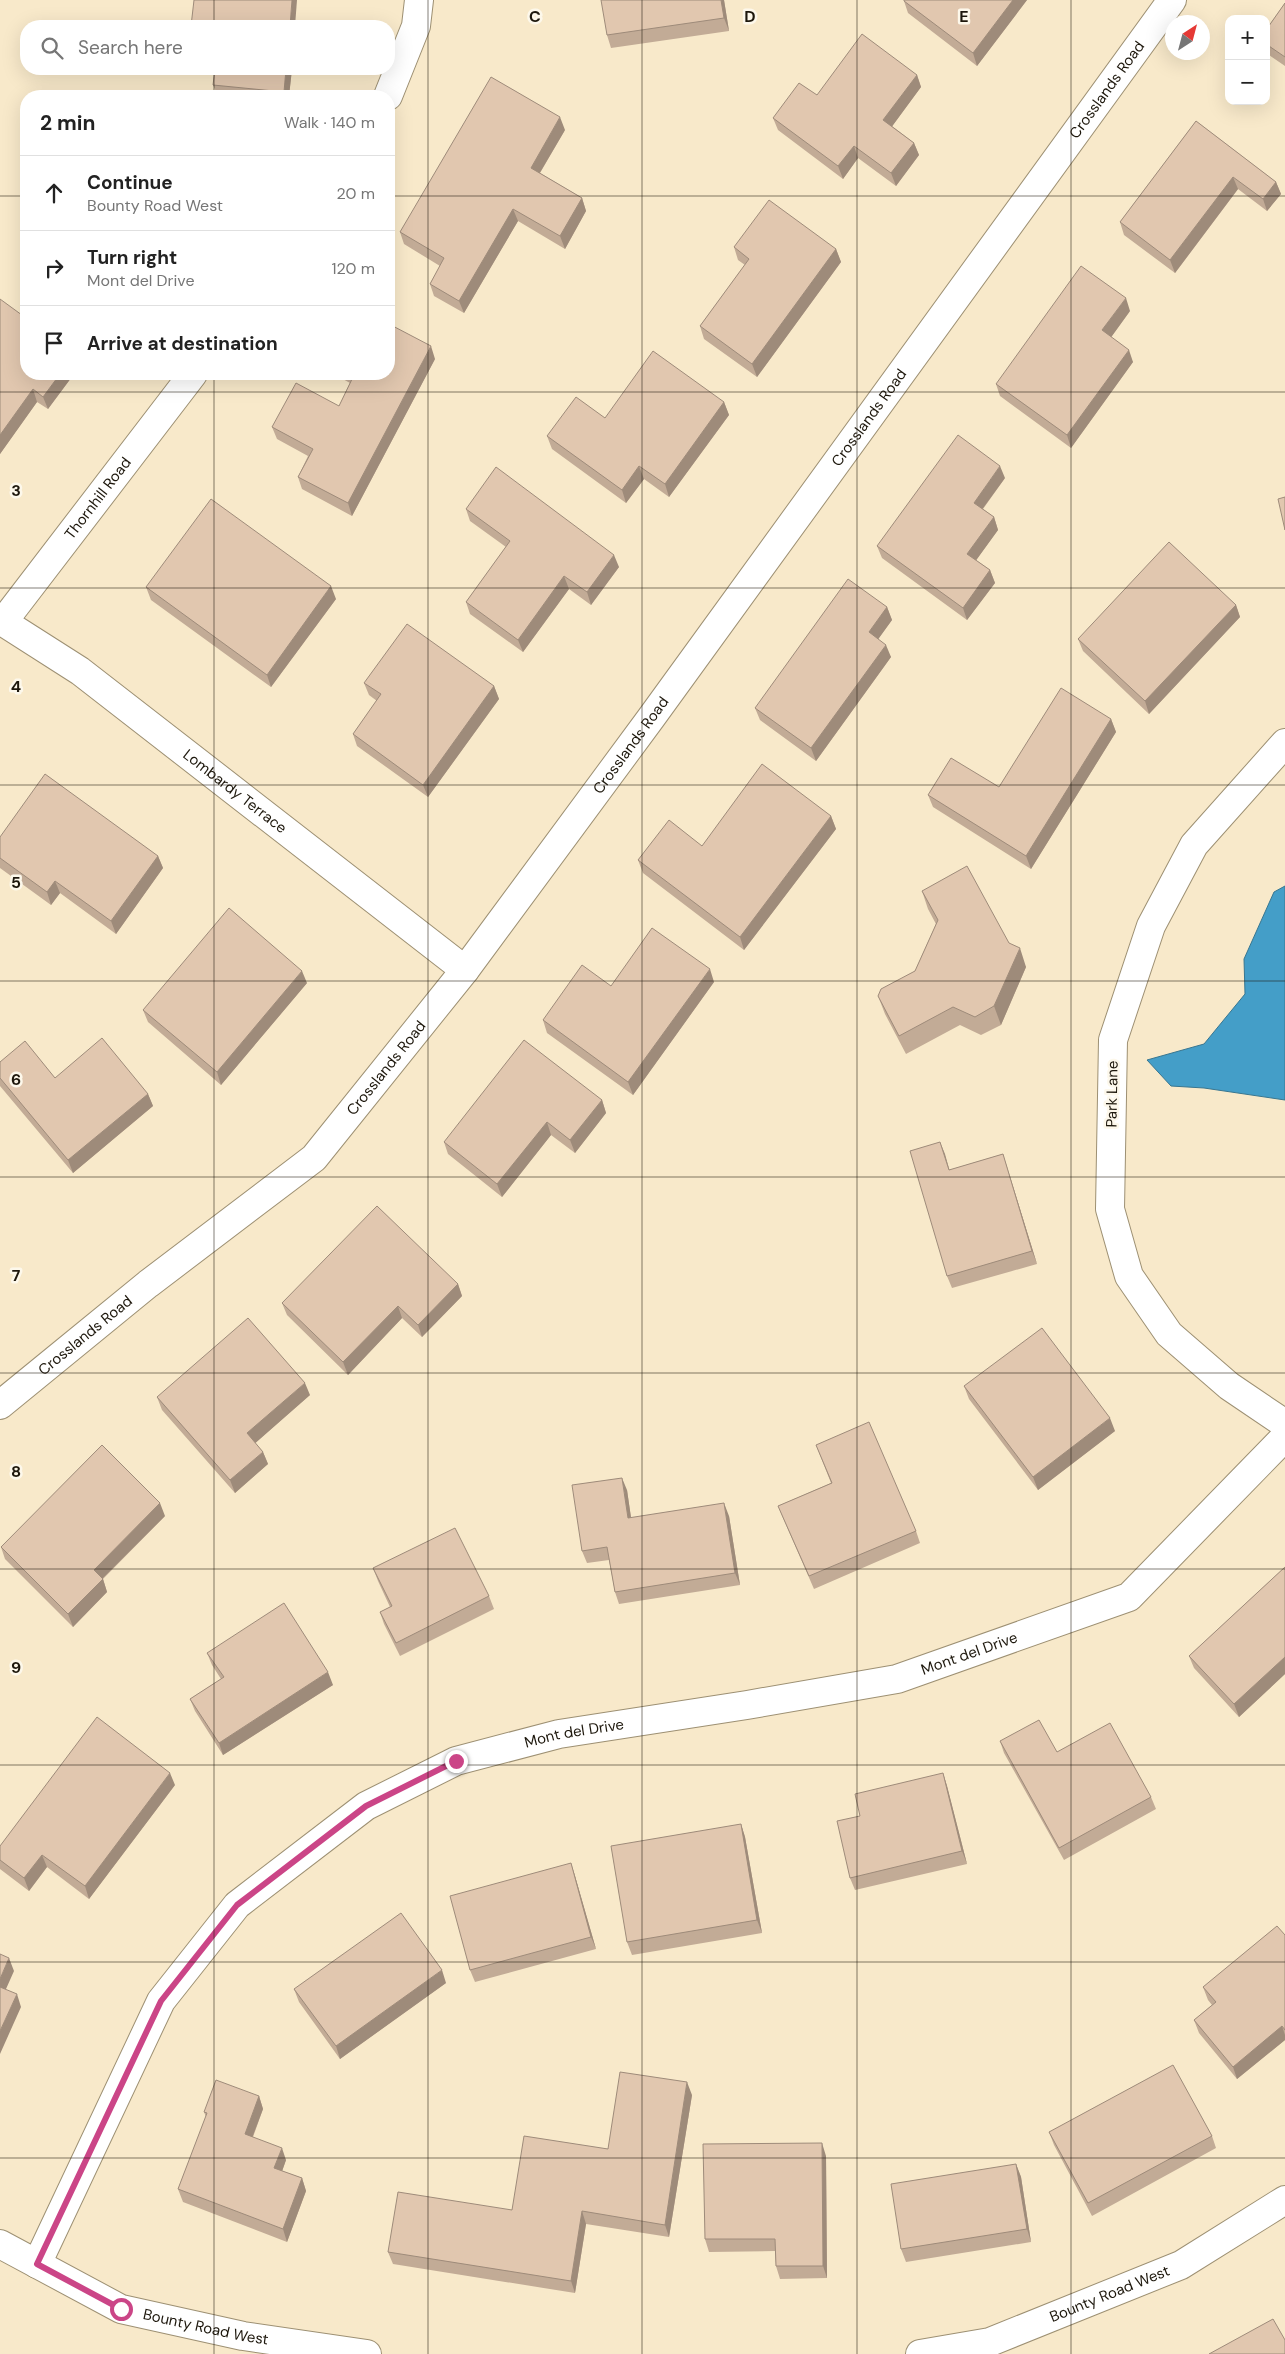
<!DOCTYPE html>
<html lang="en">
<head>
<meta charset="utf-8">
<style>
	body { margin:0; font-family:"DM Sans",sans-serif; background:#f2f2f2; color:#222 }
	.controls { position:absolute; right:15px; top:15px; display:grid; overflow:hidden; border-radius:10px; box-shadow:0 5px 20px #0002 }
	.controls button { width:45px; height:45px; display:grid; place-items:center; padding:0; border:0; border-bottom:1px solid #e0e0e0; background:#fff; color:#222; font:25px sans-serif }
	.compass { position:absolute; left:1165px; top:15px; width:45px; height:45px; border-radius:50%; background:#fff; box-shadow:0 5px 20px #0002; rotate:36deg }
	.stop { position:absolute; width:15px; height:15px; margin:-11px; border:4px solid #cb4587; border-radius:50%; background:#fff }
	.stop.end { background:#cb4587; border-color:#fff; box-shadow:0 1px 5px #0008 }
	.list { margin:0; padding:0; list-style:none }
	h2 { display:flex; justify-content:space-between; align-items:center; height:65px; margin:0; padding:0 20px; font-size:21px }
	h2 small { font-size:16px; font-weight:400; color:#767676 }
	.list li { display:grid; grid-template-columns:32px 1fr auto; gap:15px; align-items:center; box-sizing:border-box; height:75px; padding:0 20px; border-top:1px solid #e0e0e0 }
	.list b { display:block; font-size:19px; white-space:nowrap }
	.list p { margin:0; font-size:16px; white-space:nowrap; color:#767676 }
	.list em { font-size:16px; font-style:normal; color:#767676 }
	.icon { flex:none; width:28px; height:28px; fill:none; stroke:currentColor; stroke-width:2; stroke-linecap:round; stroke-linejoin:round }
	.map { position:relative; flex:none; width:1285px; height:2354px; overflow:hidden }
	.search { position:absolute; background:#fff; box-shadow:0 5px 20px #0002; left:20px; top:20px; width:375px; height:55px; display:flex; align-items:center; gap:12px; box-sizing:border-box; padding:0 18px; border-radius:20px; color:#767676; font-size:19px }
	.panel { position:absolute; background:#fff; box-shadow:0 5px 20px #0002; left:20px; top:90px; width:375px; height:290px; border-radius:20px }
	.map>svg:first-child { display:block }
</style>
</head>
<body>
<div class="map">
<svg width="1285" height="2354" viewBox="0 0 1285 2354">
	<rect width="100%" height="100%" fill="#f8e9ca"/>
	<path fill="#449ec8" stroke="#387690" d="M1285,886V1100L1204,1088L1171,1086L1147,1060L1204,1044L1245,994L1244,959L1274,892Z"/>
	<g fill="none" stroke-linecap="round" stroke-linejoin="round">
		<g stroke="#9d9073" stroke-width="30">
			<g id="street">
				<path d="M388,96L416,26L419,0"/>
				<path id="s1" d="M0,620L80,671L465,970"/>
				<path id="s2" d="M3,622L193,374"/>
				<path d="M1285,743L1194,845L1151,926L1113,1040L1110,1209L1129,1276L1169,1334L1229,1386L1285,1424"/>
				<path id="s3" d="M0,1405L148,1284L314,1158L465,970L651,718L1172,0"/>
				<path id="s4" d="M0,2244L121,2309L243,2336L367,2354"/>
				<path id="s5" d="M37,2264L161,2001L237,1905L366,1806L456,1761L559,1734L747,1705L897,1679L1129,1597L1285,1437"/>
				<path id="s6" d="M920,2354L990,2342L1181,2265L1285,2200"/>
			</g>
		</g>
		<use href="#street" stroke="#fff" stroke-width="28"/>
	</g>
	<path fill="#c2ab96" d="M724,0L729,31L611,48L607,35Z
		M1027,0L977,66L908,13L904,1Z
		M1285,3V66L1266,53V30Z
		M215,69H292L289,96H218L213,85Z
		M917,75L921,87L892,126L914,143L919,155L896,186L858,158L843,179L778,130L773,118L817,95Z
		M1196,121L1276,182L1281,194L1267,211L1238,189L1175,273L1124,235L1120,222Z
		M565,130L540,173L582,198L586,211L565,249L518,221L464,313L434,296L430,284L440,266L404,244L400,232Z
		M734,247L836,249L841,262L757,377L704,339L700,326L745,265L738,260Z
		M0,299L26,374H74L48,409L37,402L0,454Z
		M1130,311L1111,337L1133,362L1071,448L1000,396L996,384Z
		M435,359L352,516L302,489L298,477L308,456L277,439L272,427L339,406L350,383L341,378L339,374H389Z
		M724,402L729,415L669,497L644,479L626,503L552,449L547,436L605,418Z
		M1005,478L983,509L994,517L998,530L976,560L990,570L995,583L967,620L882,558L877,546Z
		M466,509L619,567L591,605L569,589L523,652L470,614L466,602L506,547L470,521Z
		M146,587L336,599L271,687L151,600Z
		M1236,605L1240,617L1149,714L1083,651L1078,639Z
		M887,607L892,620L878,639L891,657L816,761L760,720L755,708Z
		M364,683L494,686L499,699L428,797L357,746L353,734L377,701L369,695Z
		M1111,719L1116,732L1031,869L933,807L928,795L999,787Z
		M831,816L836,829L744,950L643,873L638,860Z
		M0,837L158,856L163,868L116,934L60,893L51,905L0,868Z
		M922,891L1009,943L1026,967L1001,1025L981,1035L960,1025L906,1054L885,1014L878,996L915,971L936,924L928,909Z
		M714,982L633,1095L547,1033L543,1020L611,986Z
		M307,983L221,1085L148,1022L143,1010Z
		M0,1062L55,1078L148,1094L153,1106L73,1173L0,1086Z
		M602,1100L606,1113L575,1153L551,1135L502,1197L448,1154L444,1142Z
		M940,1142L949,1170L1003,1154L1007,1167L1037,1264L952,1288L947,1276Z
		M458,1284L462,1296L422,1337L402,1318L348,1375L287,1315L282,1303Z
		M964,1386L1115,1431L1038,1490L969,1399Z
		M310,1395L255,1443L263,1452L268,1464L235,1493L162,1410L157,1397Z
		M816,1445L916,1531L920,1543L814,1589L783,1518L778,1506L831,1483Z
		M627,1490L631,1518L729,1516L740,1585L619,1604L615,1592L609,1560L587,1563L582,1551Z
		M165,1516L103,1579L107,1592L73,1627L5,1559L1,1547Z
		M1285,1567V1674L1239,1717L1194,1668L1189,1656Z
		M373,1568L489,1596L494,1609L400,1656L384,1624L380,1612L390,1607L378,1581Z
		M207,1653L333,1685L223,1755L195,1711L190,1699L221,1679L212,1665Z
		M1000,1741L1057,1752L1151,1797L1156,1809L1064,1860L1004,1753Z
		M943,1773L947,1786L967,1864L855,1890L850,1878Z
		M175,1785L89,1899L47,1867L29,1891L0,1869V1846Z
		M741,1824L745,1837L762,1933L632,1955L627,1942Z
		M571,1863L575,1876L596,1949L475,1982L470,1970Z
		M1285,1935V2040L1237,2079L1199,2033L1194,2020L1212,2005L1208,2000L1203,1987Z
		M446,1983L340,2059L299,2002L294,1989Z
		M692,2095L669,2237L586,2224L575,2293L393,2264L388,2252L512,2210Z
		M259,2096L263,2109L253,2137L286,2160L282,2171L302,2178L306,2191L287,2242L183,2202L178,2189L206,2117L204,2112Z
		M1049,2132L1212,2136L1216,2148L1092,2216L1054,2145Z
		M826,2156L827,2278L780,2279L776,2266L775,2251L709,2252L705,2239Z
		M1016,2164L1021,2177L1031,2242L906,2262L901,2249Z"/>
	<path fill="#9e8b7a" d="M292,0H297L295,26H290Z
		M721,0H724L729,31L724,18Z
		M1013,0H1027L977,66L973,53Z
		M286,69H292L289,96H286L284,92Z
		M917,75L921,87L888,132L883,120Z
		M560,117L565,130L535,181L531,168Z
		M914,143L919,155L896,186L891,173Z
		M854,146L858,158L843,179L838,166Z
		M1233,177L1238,189L1175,273L1170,260Z
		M1276,182L1281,194L1267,211L1263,199Z
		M582,198L586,211L565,249L560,236Z
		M513,209L518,221L464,313L459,301Z
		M836,249L841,262L757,377L752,364Z
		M1126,298L1130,311L1107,343L1102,330Z
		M431,346L435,359L352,516L348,503Z
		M1129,350L1133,362L1071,448L1067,435Z
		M60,374H74L48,409L43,397Z
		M33,389L37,402L0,454V435Z
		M724,402L729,415L669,497L665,484Z
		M639,466L644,479L626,503L622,490Z
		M1000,466L1005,478L978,515L974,503Z
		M994,517L998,530L972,566L967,554Z
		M614,555L619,567L591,605L587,592Z
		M990,570L995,583L967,620L963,608Z
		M564,576L569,589L523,652L518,640Z
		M331,586L336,599L271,687L267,675Z
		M1236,605L1240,617L1149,714L1145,701Z
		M887,607L892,620L874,645L869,632Z
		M886,645L891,657L816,761L811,748Z
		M494,686L499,699L428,797L423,785Z
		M1111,719L1116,732L1031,869L1026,856Z
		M831,816L836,829L744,950L740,937Z
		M158,856L163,868L116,934L111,921Z
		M55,881L60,893L51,905L47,892Z
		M1020,948L1026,967L1001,1025L994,1006Z
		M710,969L714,982L633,1095L628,1082Z
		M302,971L307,983L221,1085L217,1072Z
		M148,1094L153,1106L73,1173L68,1160Z
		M602,1100L606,1113L575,1153L570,1140Z
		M547,1122L551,1135L502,1197L497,1184Z
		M940,1142L945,1154L953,1183L949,1170Z
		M1003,1154L1007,1167L1037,1264L1032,1251Z
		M458,1284L462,1296L422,1337L418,1325Z
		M398,1306L402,1318L348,1375L343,1362Z
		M305,1383L310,1395L252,1446L247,1433Z
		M1110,1418L1115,1431L1038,1490L1033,1477Z
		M263,1452L268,1464L235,1493L230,1480Z
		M622,1478L627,1490L633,1531L628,1518Z
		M160,1503L165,1516L98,1583L94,1570Z
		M724,1503L729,1516L740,1585L735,1573Z
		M103,1579L107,1592L73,1627L68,1614Z
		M1285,1657V1674L1239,1717L1234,1704Z
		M328,1672L333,1685L223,1755L219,1743Z
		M170,1773L175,1785L89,1899L85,1886Z
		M943,1773L947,1786L967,1864L962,1851Z
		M741,1824L745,1837L762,1933L757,1920Z
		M42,1855L47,1867L29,1891L24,1878Z
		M571,1863L575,1876L596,1949L591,1937Z
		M9,1958L14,1971L2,1998L0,1993V1979Z
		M442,1970L446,1983L340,2059L336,2046Z
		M17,1994L21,2007L0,2054V2031Z
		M1282,2026L1285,2035V2040L1237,2079L1233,2067Z
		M687,2082L692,2095L669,2237L665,2225Z
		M259,2096L263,2109L249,2146L245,2134Z
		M822,2143L826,2156L827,2278L823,2266Z
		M282,2148L286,2160L279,2180L274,2168Z
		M1016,2164L1021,2177L1031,2242L1027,2229Z
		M302,2178L306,2191L287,2242L283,2229Z
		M582,2211L586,2224L575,2293L571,2281Z"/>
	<path fill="#e1c7af" stroke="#9e8b7a" d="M194,0H292L290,26H191Z
		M601,0H721L724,18L607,35Z
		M904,0H1013L973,53L904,1Z
		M1285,3V57L1266,44V30Z
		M862,34L917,75L883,120L914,143L891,173L854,146L838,166L773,118L799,83L817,95Z
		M215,69H286L284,92L213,85Z
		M491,77L560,117L531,168L582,198L560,236L513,209L459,301L430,284L444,258L400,232Z
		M1196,121L1276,182L1263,199L1233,177L1170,260L1120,222Z
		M769,200L836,249L752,364L700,326L749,259L734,247Z
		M1081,266L1126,298L1102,330L1129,350L1067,435L996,384Z
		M0,299L26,318V374H60L43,397L33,389L0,435Z
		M389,324L431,346L348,503L298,477L313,449L272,427L296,383L339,406L354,375L351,374H389Z
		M653,351L724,402L665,484L639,466L622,490L547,436L576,397L605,418Z
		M958,435L1000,466L974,503L994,517L967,554L990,570L963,608L877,546Z
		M496,467L614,555L587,592L564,576L518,640L466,602L510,541L466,509Z
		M1285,497V530L1278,499Z
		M211,499L331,586L267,675L146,587Z
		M1169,542L1236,605L1145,701L1078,639Z
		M848,579L887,607L869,632L886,645L811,748L755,708Z
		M407,624L494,686L423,785L353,734L381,694L364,683Z
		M1061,688L1111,719L1026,856L928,795L951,758L999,787Z
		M762,764L831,816L740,937L638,860L669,820L702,846Z
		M45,774L158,856L111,921L55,881L47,892L0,858V837Z
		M967,866L1009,943L1020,948L994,1006L975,1017L953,1007L899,1036L878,996L881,989L915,971L938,920L922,891Z
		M229,908L302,971L217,1072L143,1010Z
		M652,928L710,969L628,1082L543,1020L582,965L611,986Z
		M102,1038L148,1094L68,1160L0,1078V1062L25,1041L55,1078Z
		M524,1040L602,1100L570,1140L547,1122L497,1184L444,1142Z
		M940,1142L949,1170L1003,1154L1032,1251L947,1276L910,1151Z
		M377,1206L458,1284L418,1325L398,1306L343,1362L282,1303Z
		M248,1318L305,1383L247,1433L263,1452L230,1480L157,1397Z
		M1042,1328L1110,1418L1033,1477L964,1386Z
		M869,1422L916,1531L809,1576L778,1506L832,1483L816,1445Z
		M102,1445L160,1503L94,1570L103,1579L68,1614L1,1547Z
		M622,1478L628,1518L724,1503L735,1573L615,1592L607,1547L582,1551L572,1485Z
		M455,1528L489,1596L396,1643L380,1612L392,1606L373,1568Z
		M1285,1567V1657L1234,1704L1189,1656Z
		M284,1603L328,1672L219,1743L190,1699L224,1677L207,1653Z
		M97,1717L170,1773L85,1886L42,1855L24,1878L0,1860V1846Z
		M1039,1720L1057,1752L1110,1723L1151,1797L1059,1848L1000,1741Z
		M943,1773L962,1851L850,1878L837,1821L860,1816L855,1794Z
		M741,1824L757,1920L627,1942L611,1846Z
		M571,1863L591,1937L470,1970L450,1896Z
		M401,1913L442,1970L336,2046L294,1989Z
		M1277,1926L1285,1935V2030L1282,2026L1233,2067L1194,2020L1216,2002L1203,1987Z
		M0,1954L9,1958L0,1979Z
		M0,1987L17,1994L0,2031Z
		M1173,2065L1212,2136L1088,2203L1049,2132Z
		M620,2072L687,2082L665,2225L582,2211L571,2281L388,2252L398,2192L512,2210L524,2136L608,2149Z
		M216,2080L259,2096L245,2134L282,2148L274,2168L302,2178L283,2229L178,2189L207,2113L204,2112Z
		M822,2143L823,2266H776L775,2239H705L703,2144Z
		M1016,2164L1027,2229L901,2249L891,2184Z
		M1273,2319L1285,2340V2354H1209Z"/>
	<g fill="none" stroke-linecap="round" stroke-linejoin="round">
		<path stroke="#cb4587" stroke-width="6" d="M121,2309L37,2264L161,2001L237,1905L366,1806L456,1761"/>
	</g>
	<path fill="none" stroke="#1d170c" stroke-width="1" stroke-opacity="0.55" d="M214,0V26M428,0V2354M642,0V2354M857,0V2354M1071,0V2354M214,69V96M0,196H26M389,196H1285M214,374V2354M0,392H1285M0,588H1285M0,785H1285M0,981H1285M0,1177H1285M0,1373H1285M0,1569H1285M0,1765H1285M0,1962H1285M0,2158H1285"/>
	<g text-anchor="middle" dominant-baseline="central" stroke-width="5" stroke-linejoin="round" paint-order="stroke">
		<g font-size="15" fill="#1d170c" stroke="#fdf8eb">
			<text stroke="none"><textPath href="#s3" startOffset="1730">Crosslands Road</textPath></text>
			<text stroke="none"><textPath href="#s3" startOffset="1325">Crosslands Road</textPath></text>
			<text stroke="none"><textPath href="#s2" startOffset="156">Thornhill Road</textPath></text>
			<text stroke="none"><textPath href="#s3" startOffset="920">Crosslands Road</textPath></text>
			<text stroke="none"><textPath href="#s1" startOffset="291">Lombardy Terrace</textPath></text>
			<text stroke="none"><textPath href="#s3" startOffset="515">Crosslands Road</textPath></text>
			<text transform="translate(1112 1094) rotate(-89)">Park Lane</text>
			<text stroke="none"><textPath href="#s3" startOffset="110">Crosslands Road</textPath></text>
			<text stroke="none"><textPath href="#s5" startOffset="1202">Mont del Drive</textPath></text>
			<text stroke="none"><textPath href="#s5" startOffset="798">Mont del Drive</textPath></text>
			<text stroke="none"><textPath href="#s6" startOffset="200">Bounty Road West</textPath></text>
			<text stroke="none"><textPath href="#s4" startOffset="224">Bounty Road West</textPath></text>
		</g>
	</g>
	<g font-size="16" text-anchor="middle" font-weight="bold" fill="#1d170c" stroke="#fdf8eb" stroke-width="5" stroke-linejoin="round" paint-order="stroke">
		<text x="535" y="22">C</text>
		<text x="750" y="22">D</text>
		<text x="964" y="22">E</text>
		<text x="16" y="496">3</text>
		<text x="16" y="692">4</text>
		<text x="16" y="888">5</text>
		<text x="16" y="1085">6</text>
		<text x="16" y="1281">7</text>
		<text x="16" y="1477">8</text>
		<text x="16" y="1673">9</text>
	</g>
</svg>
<div class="controls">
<button>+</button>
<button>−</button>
</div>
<svg class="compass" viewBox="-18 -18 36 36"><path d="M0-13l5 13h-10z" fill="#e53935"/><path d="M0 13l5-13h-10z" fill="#767676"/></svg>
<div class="stop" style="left:121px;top:2309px"></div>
<div class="stop end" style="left:456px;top:1761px"></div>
<div class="search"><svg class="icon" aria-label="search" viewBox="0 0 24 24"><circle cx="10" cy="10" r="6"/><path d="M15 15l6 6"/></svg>Search here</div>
<section class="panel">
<h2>2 min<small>Walk · 140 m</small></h2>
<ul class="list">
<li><svg class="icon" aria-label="ahead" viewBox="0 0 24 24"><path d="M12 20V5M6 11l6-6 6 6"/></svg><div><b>Continue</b><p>Bounty Road West</p></div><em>20 m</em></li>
<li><svg class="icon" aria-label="right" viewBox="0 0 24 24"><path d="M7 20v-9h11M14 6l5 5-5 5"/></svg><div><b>Turn right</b><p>Mont del Drive</p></div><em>120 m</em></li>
<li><svg class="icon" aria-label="arrive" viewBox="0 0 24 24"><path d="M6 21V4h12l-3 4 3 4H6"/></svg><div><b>Arrive at destination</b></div></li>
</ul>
</section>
</div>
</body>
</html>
